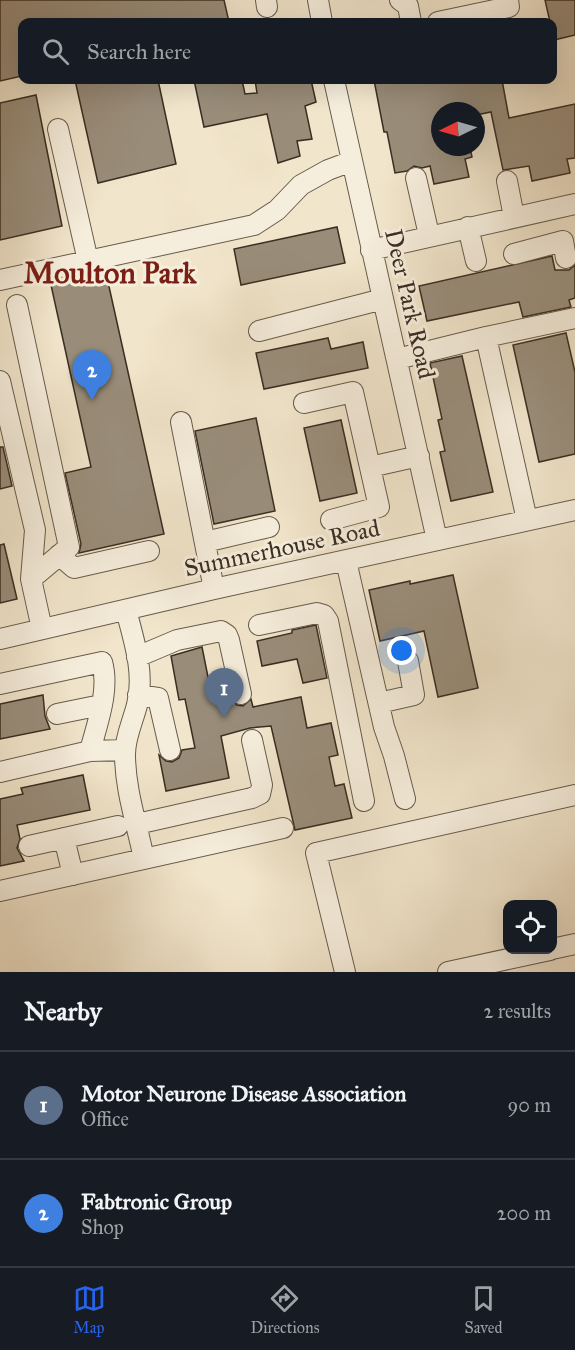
<!DOCTYPE html>
<html lang="en">
<head>
<meta charset="utf-8">
<style>
	body { margin:0; font-family:"IM FELL Great Primer",serif; background:#242831; color:#f1f3f6 }
	.controls { position:absolute; right:18px; bottom:18px; display:grid; overflow:hidden; border-radius:12px; box-shadow:0 6px 24px #0002 }
	.controls button { width:54px; height:54px; display:grid; place-items:center; padding:0; border:0; border-bottom:2px solid #363941; background:#171b24; color:#f1f3f6; font:30px sans-serif }
	.compass { position:absolute; left:431px; top:102px; width:54px; height:54px; border-radius:50%; background:#171b24; box-shadow:0 6px 24px #0002; rotate:265deg }
	.you { position:absolute; left:402px; top:651px; width:21px; height:21px; margin:-15px; border:4px solid #fff; border-radius:50%; background:#1a73e8; box-shadow:0 0 0 9px #1a73e833 }
	.badge { display:grid; place-items:center; width:39px; height:39px; border-radius:50%; background:#2563eb; color:#fff; font-size:20px; font-weight:700 }
	.pin { position:absolute; translate:-50% -50px; filter:drop-shadow(0 2px 3px #0008) }
	.pin::after { content:''; position:absolute; top:32px; width:21px; height:18px; background:inherit; clip-path:polygon(0 0,100% 0,50% 100%) }
	.list { margin:0; padding:0; list-style:none }
	h2 { display:flex; justify-content:space-between; align-items:center; height:78px; margin:0; padding:0 24px; font-size:26px }
	h2 small { font-size:20px; font-weight:400; color:#9ea1a6 }
	.list li { display:grid; grid-template-columns:39px 1fr auto; gap:18px; align-items:center; box-sizing:border-box; height:108px; padding:0 24px; border-top:2px solid #363941 }
	.list b { display:block; font-size:22px; white-space:nowrap }
	.list p { margin:0; font-size:20px; white-space:nowrap; color:#9ea1a6 }
	.list em { font-size:20px; font-style:normal; color:#9ea1a6 }
	.icon { flex:none; width:33px; height:33px; fill:none; stroke:currentColor; stroke-width:2; stroke-linecap:round; stroke-linejoin:round }
	.map { position:relative; flex:none; width:575px; height:972px; overflow:hidden }
	.search { position:absolute; background:#171b24; box-shadow:0 6px 24px #0002; left:18px; right:18px; top:18px; height:66px; display:flex; align-items:center; gap:15px; box-sizing:border-box; padding:0 21px; border-radius:12px; color:#9ea1a6; font-size:22px }
	.sheet { height:294px; background:#171b24 }
	nav { display:flex; justify-content:space-around; align-items:center; box-sizing:border-box; height:84px; border-top:2px solid #363941; background:#171b24; font-size:16px; color:#9ea1a6 }
	nav a { display:grid; justify-items:center; gap:3px }
	nav .on { color:#2563eb }
	.map>svg:first-child { display:block }
</style>
</head>
<body>
<div class="map">
<svg width="575" height="972" viewBox="0 0 575 972">
	<rect width="100%" height="100%" fill="#f1e5cb"/>
	<filter id="stains"><feTurbulence type="fractalNoise" baseFrequency=".00333" numOctaves="4"/><feColorMatrix values="0 0 0 0 .2 0 0 0 0 .09 0 0 0 0 .02 0 0 0 .5 -.17"/></filter>
	<radialGradient id="worn" r=".72"><stop offset=".6" stop-color="#630" stop-opacity="0"/><stop offset="1" stop-color="#630" stop-opacity=".3"/></radialGradient>
	<path fill="#998d7a" stroke="#392e22" stroke-width="1.5" d="M0,0H224L229,22H22V76L0,81Z
		M545,0H575V35L554,40L552,22H550Z
		M75,80H158L176,164L98,183Z
		M194,80H242L245,94L257,93L255,80H311L316,102L305,106L312,139L297,141L300,156L278,163L267,114L204,127Z
		M374,80H468L469,83L484,80H502L509,118L575,104V158L567,159L570,173L532,181L529,166L503,170L491,112L476,115V111H440V147H470L472,157L465,159L469,177L434,184L430,166L422,168L414,166L407,171L395,173L387,132H384Z
		M36,95L62,226L0,240V103Z
		M337,227L345,263L241,285L234,249Z
		M552,256L555,270H569L575,265V298L569,300L571,307L523,317L519,302L427,321L419,286Z
		M106,273L164,534L79,553L81,544L65,473L91,467L51,285Z
		M566,333L575,372V454L539,462L513,345Z
		M328,338L331,349L363,342L368,368L264,389L256,353Z
		M462,356L493,492L451,501L440,452L445,451L438,420L442,419L430,363Z
		M256,418L275,511L214,524L195,431Z
		M341,420L357,493L320,501L304,428Z
		M0,447H3L12,486L0,489Z
		M4,544L17,599L0,603V545Z
		M453,575L478,688L438,697L424,631L380,641L369,590L410,581V584Z
		M316,625L327,678L303,683L297,659L262,666L257,641L292,633V630Z
		M202,647L213,702L230,698L237,705L243,706L251,699L253,707L301,697L307,728L331,723L338,755L329,757L335,786L344,784L352,818L295,830L271,726L250,728L221,736L229,778L166,791L159,755L166,761L172,762L179,758L182,750L195,748L185,699L179,700L171,656Z
		M43,695L45,716L50,729L0,739V704Z
		M83,775L90,810L17,825L20,839L17,848L24,861L0,866V799L23,794L21,788Z"/>
	<g fill="none" stroke-linecap="round" stroke-linejoin="round">
		<g stroke="#675c4c" stroke-width="22">
			<path id="minor" d="M266,0L267,7
				M318,0L322,22
				M400,0L408,6L411,22
				M438,22L509,7L508,0
				M334,80L437,540
				M58,129L88,261
				M416,178L429,235
				M507,181L514,217
				M468,227L476,261
				M371,250L575,204
				M514,254L563,241L566,258
				M0,280L254,225L277,210L301,185L328,170L352,161
				M17,305L69,547L31,579
				M259,331L383,299
				M486,337L527,520
				M397,359L486,337L575,318
				M0,381L35,530L31,579L42,629
				M304,403L353,392L379,507L331,520
				M181,422L214,589
				M370,467L419,456
				M205,542L269,527
				M59,555L74,568L149,551
				M346,561L384,727L394,756L405,799
				M126,610C134,641 145,673 137,705C133,721 125,737 125,754C125,790 137,824 144,859
				M259,625L317,613L324,615L328,621L364,801
				M0,639L214,589L575,510
				M137,657L177,640L221,631L227,635L229,640L241,694
				M0,684L102,662C110,690 97,724 90,751
				M138,695L158,698L170,750
				M379,703L414,695L408,661
				M57,714L101,705
				M0,772L90,751L125,750
				M137,824L252,798L260,794L262,785L252,740
				M64,838L73,875
				M29,846L118,826
				M0,891L283,828
				M552,949L575,944
				M345,972L316,853L575,795
				M448,972L550,950"/>
		</g>
		<use href="#minor" stroke="#f6eedd" stroke-width="20"/>
	</g>
	<g text-anchor="middle" dominant-baseline="central" stroke-width="6" stroke-linejoin="round" paint-order="stroke">
		<g font-size="24" fill="#392e22" stroke="#f6eedd">
			<text transform="translate(410 304) rotate(77)">Deer Park Road</text>
			<text transform="translate(282 548) rotate(-12)">Summerhouse Road</text>
		</g>
		<g font-size="30" font-weight="bold" fill="#7a1f14" stroke="#f6eedd">
			<text x="110" y="273">Moulton Park</text>
		</g>
	</g>
	<rect width="100%" height="100%" filter="url(#stains)"/>
	<rect width="100%" height="100%" fill="url(#worn)"/>
</svg>
<div class="controls">
<button><svg class="icon" aria-label="locate" viewBox="0 0 24 24"><circle cx="12" cy="12" r="6"/><path d="M12 2v4M12 18v4M2 12h4M18 12h4"/></svg></button>
</div>
<svg class="compass" viewBox="-18 -18 36 36"><path d="M0-13l5 13h-10z" fill="#e53935"/><path d="M0 13l5-13h-10z" fill="#9ea1a6"/></svg>
<div class="you"></div>
<div class="pin badge" style="left:224px;top:718px;background:#5c6f8a">1</div>
<div class="pin badge" style="left:92px;top:400px;background:#3f7fe0">2</div>
<div class="search"><svg class="icon" aria-label="search" viewBox="0 0 24 24"><circle cx="10" cy="10" r="6"/><path d="M15 15l6 6"/></svg>Search here</div>
</div>
<section class="sheet">
<h2>Nearby<small>2 results</small></h2>
<ul class="list">
<li><span class="badge" style="background:#5c6f8a">1</span><div><b>Motor Neurone Disease Association</b><p>Office</p></div><em>90 m</em></li>
<li><span class="badge" style="background:#3f7fe0">2</span><div><b>Fabtronic Group</b><p>Shop</p></div><em>200 m</em></li>
</ul>
</section>
<nav>
<a class="on"><svg class="icon" aria-label="map" viewBox="0 0 24 24"><path d="M3 6l6-2 6 2 6-2v14l-6 2-6-2-6 2zM9 4v14M15 6v14"/></svg>Map</a>
<a><svg class="icon" aria-label="directions" viewBox="0 0 24 24"><path d="M12 3l9 9-9 9-9-9zM9 14v-3h6M13 9l2 2-2 2"/></svg>Directions</a>
<a><svg class="icon" aria-label="saved" viewBox="0 0 24 24"><path d="M7 4h10v16l-5-4-5 4z"/></svg>Saved</a>
</nav>
</body>
</html>
